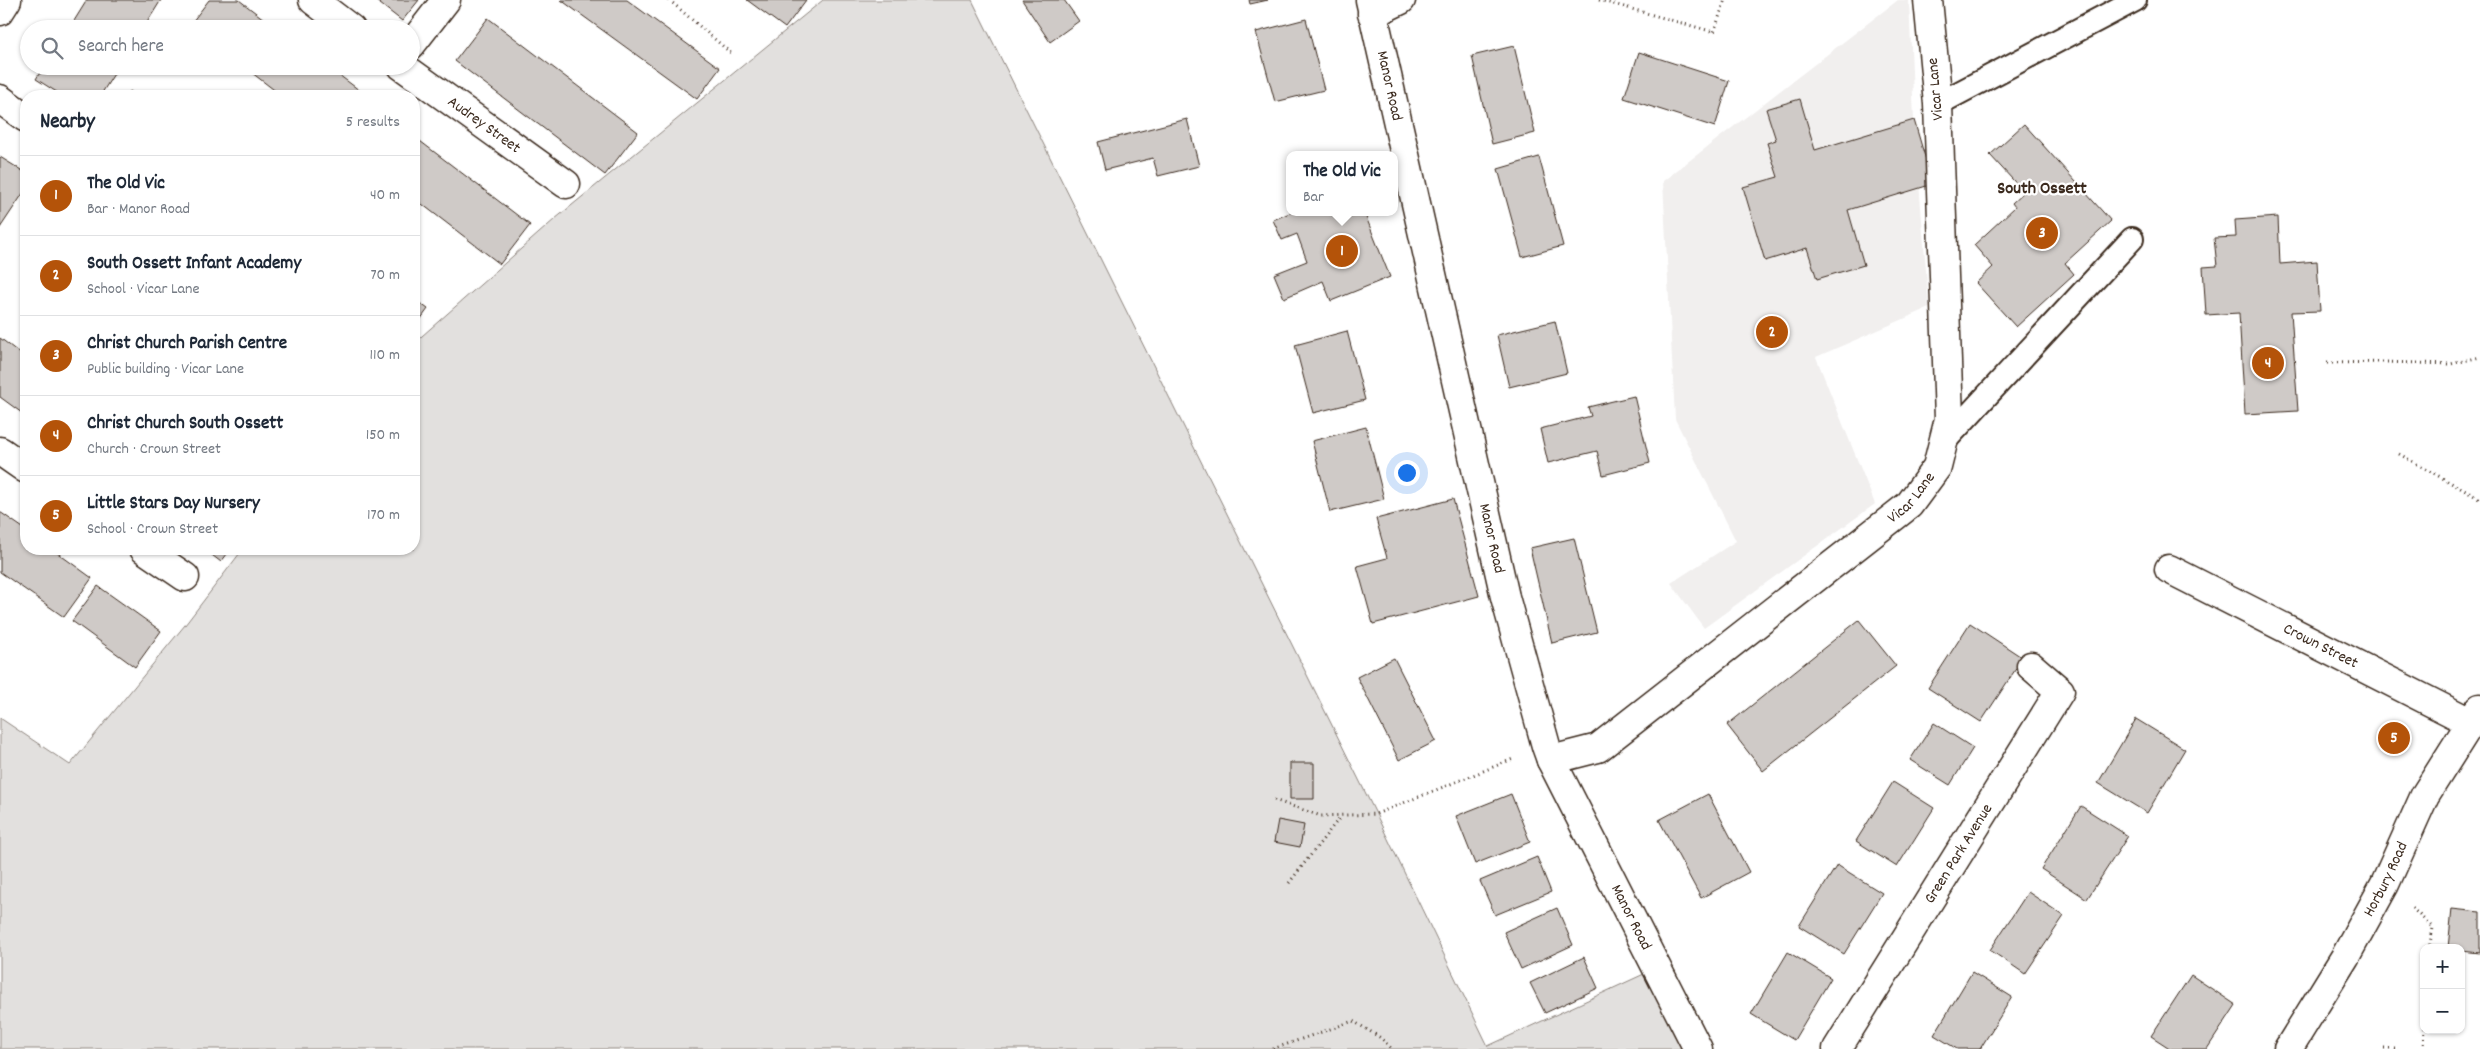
<!DOCTYPE html>
<html lang="en">
<head>
<meta charset="utf-8">
<style>
	body { margin:0; font-family:Dekko,sans-serif; background:#f2f2f3; color:#1f2937 }
	.controls { position:absolute; right:15px; bottom:15px; display:grid; overflow:hidden; border-radius:10px; box-shadow:0 1px 4px #0004 }
	.controls button { width:45px; height:45px; display:grid; place-items:center; padding:0; border:0; border-bottom:1px solid #e0e1e3; background:#fff; color:#1f2937; font:25px sans-serif }
	.you { position:absolute; left:1406px; top:472px; width:18px; height:18px; margin:-12px; border:4px solid #fff; border-radius:50%; background:#1a73e8; box-shadow:0 0 0 8px #1a73e833 }
	.badge { display:grid; place-items:center; width:32px; height:32px; border-radius:50%; background:#b45309; color:#fff; font-size:16px; font-weight:700 }
	.pin { position:absolute; translate:-50% -50%; border:2px solid #fff; box-shadow:0 1px 5px #0006 }
	.popup { position:absolute; left:1286px; top:151px; width:112px; height:65px; box-sizing:border-box; display:grid; place-content:center; border-radius:10px; background:#fff; filter:drop-shadow(0 1px 4px #0005); font-size:16px; white-space:nowrap; color:#747a83 }
	.popup b { font-size:19px; color:#1f2937 }
	.popup::after { content:''; position:absolute; left:50%; top:100%; margin-left:-10px; border:10px solid transparent; border-top-color:#fff }
	.list { margin:0; padding:0; list-style:none }
	h2 { display:flex; justify-content:space-between; align-items:center; height:65px; margin:0; padding:0 20px; font-size:21px }
	h2 small { font-size:16px; font-weight:400; color:#747a83 }
	.list li { display:grid; grid-template-columns:32px 1fr auto; gap:15px; align-items:center; box-sizing:border-box; height:80px; padding:0 20px; border-top:1px solid #e0e1e3 }
	.list b { display:block; font-size:19px; white-space:nowrap }
	.list p { margin:0; font-size:16px; white-space:nowrap; color:#747a83 }
	.list em { font-size:16px; font-style:normal; color:#747a83 }
	.icon { flex:none; width:28px; height:28px; fill:none; stroke:currentColor; stroke-width:2; stroke-linecap:round; stroke-linejoin:round }
	.map { position:relative; flex:none; width:2480px; height:1049px; overflow:hidden }
	.search { position:absolute; background:#fff; box-shadow:0 1px 4px #0004; left:20px; top:20px; width:400px; height:55px; display:flex; align-items:center; gap:12px; box-sizing:border-box; padding:0 18px; border-radius:28px; color:#747a83; font-size:19px }
	.panel { position:absolute; background:#fff; box-shadow:0 1px 4px #0004; left:20px; top:90px; width:400px; height:465px; border-radius:20px }
	.map>svg:first-child { display:block }
</style>
</head>
<body>
<div class="map">
<svg width="2480" height="1049" viewBox="0 0 2480 1049">
	<rect width="100%" height="100%" fill="#fff"/>
	<filter id="ink" filterUnits="userSpaceOnUse"><feTurbulence type="fractalNoise" baseFrequency=".02" numOctaves="2"/><feDisplacementMap in="SourceGraphic" scale="10" xChannelSelector="R" yChannelSelector="G"/><feConvolveMatrix kernelMatrix="1 2 1 2 8 2 1 2 1" color-interpolation-filters="sRGB"/></filter>
	<g filter="url(#ink)">
		<path fill="#f1efee" d="M1898,0H1909L1914,120L1929,308L1816,357L1875,504L1704,628L1671,583L1736,541L1675,419L1663,181Z"/>
		<path fill="#e2e0de" stroke="#8e857e" d="M823,0H972L1376,814L1488,1046L1657,968L1698,1049H0V718L70,765L185,625L243,549H414V343L555,219Z"/>
		<path fill="#cfcac7" stroke="#3b2a1e" d="M87,0H161L143,29H69Z
			M209,0H239L277,29H193L189,26Z
			M375,0H419L402,21Z
			M561,0H627L720,68L697,99Z
			M747,0H806L785,28Z
			M1022,0H1064L1079,21L1050,42Z
			M1249,0H1268L1250,4Z
			M488,18L638,132L605,175L455,61Z
			M1306,19L1324,90L1275,102L1256,32Z
			M1514,46L1535,133L1492,144L1472,56Z
			M1639,52L1729,81L1715,127L1624,98Z
			M44,66H119L100,96H63L36,79Z
			M243,66H327L367,96H282Z
			M130,91L137,96H127Z
			M1800,99L1815,150L1914,120L1933,184L1848,210L1864,265L1817,279L1807,248L1765,261L1743,187L1778,177L1767,143L1776,140L1766,109Z
			M1187,119L1199,166L1158,176L1153,158L1105,170L1098,142Z
			M2024,124L2111,221L2065,263L2074,274L2016,327L1976,283L1993,267L1974,245L2015,207L2012,203L2024,192L1990,155Z
			M416,138L530,225L500,264L414,198V141Z
			M0,157L26,173V189L0,228Z
			M1539,157L1563,246L1522,257L1498,169Z
			M1292,212H1364L1390,277L1331,301L1323,281L1284,298L1274,274L1307,261L1297,234L1282,240L1273,220Z
			M2278,217L2280,264L2317,261L2320,311L2291,312L2298,411L2245,414L2239,313L2206,315L2203,267L2217,266L2214,238L2236,237L2235,220Z
			M414,299L428,309L414,328Z
			M1555,321L1567,373L1509,387L1497,335Z
			M1347,331L1365,400L1313,413L1295,345Z
			M0,338L26,358V416L0,397Z
			M1634,396L1650,463L1603,475L1597,451L1548,463L1540,429L1591,416L1588,407Z
			M1366,427L1384,499L1330,512L1312,441Z
			M1453,499L1479,596L1373,624L1357,566L1387,558L1376,519Z
			M0,512L26,530V549H52L92,578L64,617L0,572Z
			M1574,538L1597,632L1552,643L1530,548Z
			M204,549H231L221,562Z
			M98,586L161,631L135,667L72,621Z
			M1859,620L1896,666L1763,771L1727,725Z
			M1970,623L2023,658L1981,722L1928,688Z
			M1394,658L1436,741L1399,760L1357,677Z
			M2136,719L2185,749L2147,813L2098,783Z
			M1934,723L1973,748L1950,785L1910,760Z
			M1290,763H1314V799H1290Z
			M1893,782L1934,808L1897,867L1856,841Z
			M1511,794L1530,842L1475,864L1456,816Z
			M1708,794L1749,872L1701,898L1659,820Z
			M2081,806L2128,836L2087,899L2041,869Z
			M1278,820L1304,825L1300,847L1274,842Z
			M1537,857L1551,892L1495,915L1480,881Z
			M1837,865L1882,893L1844,954L1799,926Z
			M2028,892L2064,916L2025,974L1990,950Z
			M1557,908L1573,945L1521,969L1504,932Z
			M2452,909L2480,912V953L2461,951V948H2448Z
			M1788,952L1831,978L1794,1040L1751,1014Z
			M1584,957L1598,988L1545,1013L1530,983Z
			M1972,972L2012,997L1980,1049H1957L1934,1035Z
			M2191,975L2236,1005L2207,1049H2171L2151,1036Z"/>
		<g fill="none" stroke-linecap="round" stroke-linejoin="round">
			<g stroke="#3b2a1e" stroke-width="26">
				<path id="service" d="M1938,104L2135,0
					M1943,443L2132,239"/>
			</g>
			<g stroke="#3b2a1e" stroke-width="31">
				<g id="minor">
					<path d="M313,0L351,29"/>
					<path d="M1372,14L1401,0"/>
					<path d="M411,45L446,0"/>
					<path id="s1" d="M402,66L566,184"/>
					<path d="M0,99L26,118"/>
					<path d="M0,451L26,469"/>
					<path d="M144,549L185,577"/>
					<path id="s2" d="M2169,569L2472,723"/>
					<path id="s3" d="M1551,760L1598,748L1909,505L1937,467L1949,419L1938,104L1928,0"/>
					<path id="s4" d="M1837,1049L2060,691L2031,666"/>
				</g>
			</g>
			<g stroke="#3b2a1e" stroke-width="31">
				<g id="tertiary">
					<path id="s5" d="M1370,0L1505,597L1546,746L1551,760L1698,1049"/>
					<path id="s6" d="M2288,1049L2345,957L2385,884L2425,795L2480,708"/>
				</g>
			</g>
			<g stroke="#3b2a1e" stroke-width="31">
				<path id="secondary" d="M0,11L7,0"/>
			</g>
			<path stroke="#3b2a1e" stroke-width="3" stroke-dasharray="1 4" stroke-linecap="butt" d="M669,0L732,54
				M1599,0L1714,32L1725,0
				M2327,363L2384,362L2451,364L2480,357
				M2399,454L2480,499
				M1274,800L1321,816L1376,814L1513,759
				M1289,883L1341,816
				M2412,908L2433,928L2429,948
				M1273,1049L1353,1021L1381,1038L1392,1049
				M2384,1049H2398
				M2423,1049L2424,1027"/>
			<use href="#service" stroke="#fff" stroke-width="22"/>
			<use href="#minor" stroke="#fff" stroke-width="28"/>
			<use href="#tertiary" stroke="#fff" stroke-width="28"/>
			<use href="#secondary" stroke="#fff" stroke-width="28"/>
		</g>
	</g>
	<g text-anchor="middle" dominant-baseline="central" stroke-width="4.5" stroke-linejoin="round" paint-order="stroke">
		<g font-size="16" fill="#3b2a1e" stroke="#fff">
			<text stroke="none"><textPath href="#s5" startOffset="88">Manor Road</textPath></text>
			<text transform="translate(1936 89) rotate(-95)">Vicar Lane</text>
			<text stroke="none"><textPath href="#s1" startOffset="101">Audrey Street</textPath></text>
			<text stroke="none"><textPath href="#s3" startOffset="450">Vicar Lane</textPath></text>
			<text stroke="none"><textPath href="#s5" startOffset="552">Manor Road</textPath></text>
			<text stroke="none"><textPath href="#s2" startOffset="170">Crown Street</textPath></text>
			<text stroke="none"><textPath href="#s4" startOffset="230">Green Park Avenue</textPath></text>
			<text stroke="none"><textPath href="#s6" startOffset="196">Horbury Road</textPath></text>
			<text stroke="none"><textPath href="#s5" startOffset="958">Manor Road</textPath></text>
		</g>
		<g font-size="18" font-weight="bold" fill="#3b2a1e" stroke="#fff">
			<text x="2042" y="189">South Ossett</text>
		</g>
	</g>
</svg>
<div class="controls">
<button>+</button>
<button>−</button>
</div>
<div class="you"></div>
<div class="pin badge" style="left:1342px;top:251px">1</div>
<div class="popup"><b>The Old Vic</b>Bar</div>
<div class="pin badge" style="left:1772px;top:332px">2</div>
<div class="pin badge" style="left:2042px;top:233px">3</div>
<div class="pin badge" style="left:2268px;top:363px">4</div>
<div class="pin badge" style="left:2394px;top:738px">5</div>
<div class="search"><svg class="icon" aria-label="search" viewBox="0 0 24 24"><circle cx="10" cy="10" r="6"/><path d="M15 15l6 6"/></svg>Search here</div>
<section class="panel">
<h2>Nearby<small>5 results</small></h2>
<ul class="list">
<li><span class="badge">1</span><div><b>The Old Vic</b><p>Bar · Manor Road</p></div><em>40 m</em></li>
<li><span class="badge">2</span><div><b>South Ossett Infant Academy</b><p>School · Vicar Lane</p></div><em>70 m</em></li>
<li><span class="badge">3</span><div><b>Christ Church Parish Centre</b><p>Public building · Vicar Lane</p></div><em>110 m</em></li>
<li><span class="badge">4</span><div><b>Christ Church South Ossett</b><p>Church · Crown Street</p></div><em>150 m</em></li>
<li><span class="badge">5</span><div><b>Little Stars Day Nursery</b><p>School · Crown Street</p></div><em>170 m</em></li>
</ul>
</section>
</div>
</body>
</html>
